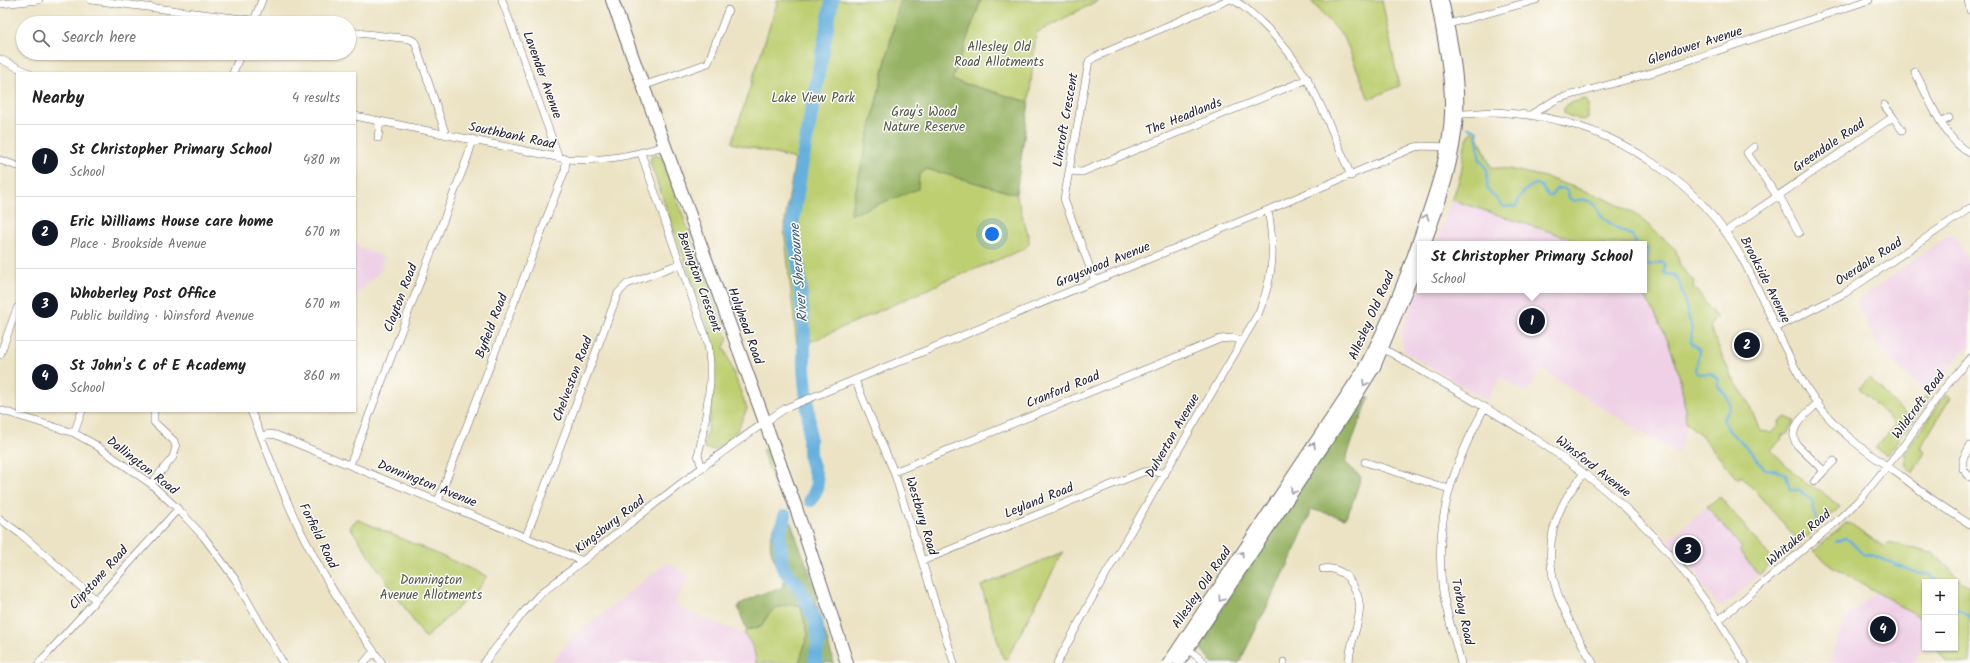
<!DOCTYPE html>
<html lang="en">
<head>
<meta charset="utf-8">
<style>
	body { margin:0; font-family:Kalam,sans-serif; background:#f2f2f2; color:#222 }
	.controls { position:absolute; right:12px; bottom:12px; display:grid; overflow:hidden; border-radius:0px; box-shadow:0 1px 3px #0004 }
	.controls button { width:36px; height:36px; display:grid; place-items:center; padding:0; border:0; border-bottom:1px solid #e0e0e0; background:#fff; color:#222; font:20px sans-serif }
	.you { position:absolute; left:992px; top:234px; width:14px; height:14px; margin:-10px; border:3px solid #fff; border-radius:50%; background:#1a73e8; box-shadow:0 0 0 6px #1a73e833 }
	.badge { display:grid; place-items:center; width:26px; height:26px; border-radius:50%; background:#111827; color:#fff; font-size:13px; font-weight:700 }
	.pin { position:absolute; translate:-50% -50%; border:2px solid #fff; box-shadow:0 1px 4px #0006 }
	.popup { position:absolute; left:1417px; top:241px; width:230px; height:52px; box-sizing:border-box; display:grid; place-content:center; border-radius:0px; background:#fff; filter:drop-shadow(0 1px 3px #0005); font-size:13px; white-space:nowrap; color:#767676 }
	.popup b { font-size:15px; color:#222 }
	.popup::after { content:''; position:absolute; left:50%; top:100%; margin-left:-8px; border:8px solid transparent; border-top-color:#fff }
	.list { margin:0; padding:0; list-style:none }
	h2 { display:flex; justify-content:space-between; align-items:center; height:52px; margin:0; padding:0 16px; font-size:17px }
	h2 small { font-size:13px; font-weight:400; color:#767676 }
	.list li { display:grid; grid-template-columns:26px 1fr auto; gap:12px; align-items:center; box-sizing:border-box; height:72px; padding:0 16px; border-top:1px solid #e0e0e0 }
	.list b { display:block; font-size:15px; white-space:nowrap }
	.list p { margin:0; font-size:13px; white-space:nowrap; color:#767676 }
	.list em { font-size:13px; font-style:normal; color:#767676 }
	.icon { flex:none; width:22px; height:22px; fill:none; stroke:currentColor; stroke-width:2; stroke-linecap:round; stroke-linejoin:round }
	.map { position:relative; flex:none; width:1970px; height:663px; overflow:hidden }
	.search { position:absolute; background:#fff; box-shadow:0 1px 3px #0004; left:16px; top:16px; width:340px; height:44px; display:flex; align-items:center; gap:10px; box-sizing:border-box; padding:0 14px; border-radius:22px; color:#767676; font-size:15px }
	.panel { position:absolute; background:#fff; box-shadow:0 1px 3px #0004; left:16px; top:72px; width:340px; height:340px; border-radius:0px }
	.map>svg:first-child { display:block }
</style>
</head>
<body>
<div class="map">
<svg width="1970" height="663" viewBox="0 0 1970 663">
	<rect width="100%" height="100%" fill="#fdfcf7"/>
	<filter id="ink" filterUnits="userSpaceOnUse"><feTurbulence type="fractalNoise" baseFrequency=".025" numOctaves="2"/><feDisplacementMap in="SourceGraphic" scale="8" xChannelSelector="R" yChannelSelector="G"/><feConvolveMatrix kernelMatrix="1 2 1 2 8 2 1 2 1" color-interpolation-filters="sRGB"/></filter>
	<filter id="wash" filterUnits="userSpaceOnUse"><feTurbulence type="fractalNoise" baseFrequency=".012" numOctaves="4" result="noise"/><feDisplacementMap in="SourceGraphic" scale="16" xChannelSelector="R" yChannelSelector="G"/><feGaussianBlur stdDeviation="0.9" result="paint"/><feColorMatrix in="noise" values="0 0 0 0 0 0 0 0 0 0 0 0 0 0 0 0 0 1.4 0 .05"/><feComposite in="paint" operator="in"/></filter>
	<g filter="url(#wash)">
		<rect width="100%" height="100%" fill="#ece3c4"/>
		<path fill="#efd0e6" d="M1452,200L1533,225L1588,244H1436Z
			M1951,233L1970,260V289L1967,291L1970,295V345L1956,359L1928,395L1878,347L1856,302Z
			M355,245L383,257L380,271L355,296Z
			M1420,287V290H1641L1665,333L1677,368L1685,398L1686,432L1677,454L1541,370L1527,393L1500,377L1487,400L1405,352L1400,334Z
			M1707,506L1742,548L1739,551L1759,575L1731,600L1722,606L1716,603L1703,586L1697,572L1667,541Z
			M668,562L690,577L675,601L685,611L744,634L751,643L755,653L756,663H551L571,638Z
			M1876,592L1925,620V637L1915,663H1828L1845,619Z"/>
		<path fill="#becf72" stroke="#707856" d="M778,0H900L850,214L927,169L1016,194L1029,238V244L1024,249L956,277L943,281L937,285L810,342L797,345L784,228L795,159L732,143Z
			M981,0H1099L1036,33L1029,102L952,80Z
			M1310,0H1382L1399,86L1369,99L1344,37Z
			M1585,99L1588,103V119L1583,121L1567,115L1564,113V107L1567,104Z
			M1472,131L1479,138L1491,167L1509,169L1545,177L1602,197L1624,208L1639,217L1676,250L1680,266L1694,281L1693,286L1716,317L1710,327L1731,376L1746,398L1760,430L1771,433L1779,425L1778,423L1786,417L1794,421L1789,433L1781,436L1782,439L1771,450L1806,484L1820,490L1840,507L1798,545L1794,543L1797,539L1742,476L1737,479L1699,433L1686,423C1684,375 1667,330 1641,290H1644V244H1588L1452,200C1455,191 1459,182 1461,173C1464,158 1462,143 1472,131Z
			M656,155L662,158L728,339L724,347L747,409L737,431L714,450L704,448C712,408 719,370 709,329L650,162L651,157Z
			M1870,378L1907,416L1926,396L1927,400L1887,455L1875,448L1896,425L1859,388Z
			M1946,394L1951,397L1920,448L1925,452L1913,473L1906,466L1905,453Z
			M767,449L779,481L774,482L762,450Z
			M1720,497L1772,559L1786,548L1790,552L1779,557L1759,575L1739,551L1742,548L1707,506Z
			M357,519L487,576L476,591L425,638L350,527Z
			M1846,523L1851,524L1884,547L1889,542L1932,553L1942,561L1962,582L1970,586V663H1948L1935,648H1955V582H1925V620L1830,565L1814,551Z
			M1063,552L1007,659L1003,658L981,586Z
			M785,605H800L808,635L799,663H756C755,651 752,643 744,634L747,630L762,626L768,613Z"/>
		<path fill="#96b264" stroke="#5c6a50" d="M900,0H981L952,80L1029,102L1016,194L927,169L919,175L918,189L850,215Z
			M1363,396L1370,397L1359,422L1345,462L1361,477L1351,507L1345,518L1310,509V515L1288,565L1239,663H1211L1210,659L1201,649L1202,643L1254,556Z
			M781,515L791,523L817,593L816,602L834,663H799L808,634L800,605C778,605 771,607 762,626L747,630L738,608L740,604L758,595L782,588L785,580C770,552 763,544 781,515Z"/>
		<g fill="none" stroke-linecap="round" stroke-linejoin="round">
			<path stroke="#66b0de" stroke-width="2.5" d="M1468,127L1477,131L1479,157L1487,170V189L1504,207L1516,206C1519,197 1526,186 1537,184L1541,186L1548,196H1551L1556,189L1563,188L1568,191L1569,198L1573,201C1586,197 1596,201 1600,215C1610,224 1620,231 1632,235L1636,244
				M1644,247L1648,249L1646,263L1649,265L1662,262L1665,264L1664,272L1666,274L1674,275L1679,281L1692,329L1691,342L1699,350L1696,372L1699,374L1710,373L1717,378L1719,388L1726,395L1731,406L1723,419L1730,432L1747,447L1765,469L1778,471L1786,474L1790,490H1800L1814,503L1813,510L1817,523
				M1836,542L1845,538C1857,544 1855,549 1865,555L1870,554L1917,573L1931,575L1940,582
				M1955,608L1970,617"/>
			<path stroke="#66b0de" stroke-width="14" d="M811,500L816,490L817,481L809,454V420L804,369V329L798,262L792,227L801,168L832,0
				M785,516L779,535L782,563L783,568L799,587L816,621L819,642L815,657L816,663"/>
		</g>
	</g>
	<g filter="url(#ink)">
		<g fill="none" stroke-linecap="round" stroke-linejoin="round">
			<g stroke="#69666b" stroke-width="8">
				<path id="minor" d="M91,0L275,23
					M502,0L559,158
					M1233,0C1244,5 1253,15 1262,23C1310,68 1326,117 1351,176
					M1968,0L1970,10
					M0,4L39,0
					M253,23L262,0
					M1445,25L1536,0
					M349,32L410,39L415,42L446,135
					M0,59L29,73
					M1915,72C1928,96 1945,142 1970,153
					M233,73L241,53
					M643,86L708,63L728,10
					M1454,114C1469,115 1483,112 1497,112C1507,113 1518,114 1528,115C1616,126 1702,183 1744,262C1771,311 1788,367 1823,411C1845,438 1873,456 1901,476C1923,493 1946,510 1970,524
					M1530,115L1557,99L1651,73L1869,0
					M355,116L566,159C601,162 631,156 664,146
					M1893,117L1902,130
					M1942,122L1949,118
					M378,138L380,121
					M1754,147L1747,153L1777,196
					M641,153L708,343L710,363V383L704,429L698,455L702,468
					M0,160L17,166
					M1070,171L1082,172L1308,79
					M1779,195L1799,233
					M1725,232L1893,117L1884,105
					M1095,281L1064,199L1089,61L1095,57L1228,0
					M1776,328L1845,293L1970,208
					M1379,346C1469,399 1563,446 1638,520C1681,562 1714,611 1745,663
					M0,355L17,308
					M855,380L894,472L954,663
					M0,410L74,433L94,444L151,484L178,509L203,536L235,579L283,663
					M251,411C270,457 286,505 310,549C330,589 356,626 382,663
					M74,433L82,411
					M262,437L268,434L276,435L583,561
					M1970,446L1963,459V469L1970,477
					M1365,462L1449,489
					M350,465L468,156L473,139
					M1824,471L1834,461
					M894,472L1220,339L1233,338L1242,341
					M1584,473C1576,484 1567,494 1562,506C1533,564 1564,613 1593,663
					M1814,482L1824,471L1797,445C1786,428 1806,414 1818,403
					M151,484L173,457L176,447L174,441L154,422V411
					M438,501L565,170L566,159
					M0,519L22,535L95,599
					M526,537L618,293L627,284L679,264
					M922,561L1143,472L1153,471L1165,474
					M1323,569C1331,567 1342,571 1348,578C1373,610 1350,629 1349,663
					M1719,620L1836,522L1863,496L1904,445L1941,392L1970,358
					M1188,649L1205,663
					M39,663L178,509
					M364,663L374,651
					M484,663L523,613L539,595C620,532 700,465 786,408L1268,210L1415,147L1422,146L1450,147
					M1057,663L1096,591L1259,312C1274,275 1275,249 1268,210
					M1284,663V662
					M1461,663C1455,640 1447,616 1443,592C1433,523 1452,467 1485,407"/>
			</g>
			<g stroke="#69666b" stroke-width="12">
				<path id="secondary" d="M1425,244C1441,202 1455,159 1458,114C1460,76 1451,37 1443,0
					M1168,663L1360,374C1387,327 1406,277 1423,226C1435,191 1449,152 1450,114C1451,76 1443,37 1436,0
					M1179,663L1346,413L1375,367L1420,259"/>
			</g>
			<g stroke="#69666b" stroke-width="14">
				<path id="trunk" d="M612,0L795,505L847,663"/>
			</g>
			<use href="#minor" stroke="#fff" stroke-width="7"/>
			<use href="#secondary" stroke="#fff" stroke-width="10"/>
			<use href="#trunk" stroke="#fff" stroke-width="12"/>
		</g>
		<defs><path id="oneway-chevron" d="M-2-3.5L2.5 0L-2 3.5" fill="none" stroke-width="1.6" stroke-linecap="round" stroke-linejoin="round"/></defs>
		<g stroke="#9c9ca7">
			<use href="#oneway-chevron" transform="translate(1426 217) rotate(-71)"/>
			<use href="#oneway-chevron" transform="translate(1365 383) rotate(121)"/>
			<use href="#oneway-chevron" transform="translate(1313 445) rotate(-57)"/>
			<use href="#oneway-chevron" transform="translate(1293 491) rotate(123)"/>
			<use href="#oneway-chevron" transform="translate(1241 554) rotate(-56)"/>
			<use href="#oneway-chevron" transform="translate(1221 599) rotate(124)"/>
		</g>
	</g>
	<g text-anchor="middle" dominant-baseline="central" stroke-width="3" stroke-linejoin="round" paint-order="stroke">
		<g font-size="13" fill="#22223b" stroke="#fdfcf7">
			<text transform="translate(1695 46) rotate(-18)">Glendower Avenue</text>
			<text transform="translate(542 75) rotate(70)">Lavender Avenue</text>
			<text transform="translate(1184 117) rotate(-22)">The Headlands</text>
			<text transform="translate(1066 120) rotate(-80)">Lincroft Crescent</text>
			<text transform="translate(512 136) rotate(12)">Southbank Road</text>
			<text transform="translate(1829 146) rotate(-34)">Greendale Road</text>
			<text transform="translate(1869 262) rotate(-33)">Overdale Road</text>
			<text transform="translate(1103 265) rotate(-22)">Grayswood Avenue</text>
			<text transform="translate(1765 280) rotate(63)">Brookside Avenue</text>
			<text transform="translate(699 282) rotate(70)">Bevington Crescent</text>
			<text transform="translate(401 298) rotate(-69)">Clayton Road</text>
			<text transform="translate(1372 316) rotate(-66)">Allesley Old Road</text>
			<text transform="translate(492 326) rotate(-69)">Byfield Road</text>
			<text transform="translate(745 326) rotate(70)">Holyhead Road</text>
			<text transform="translate(573 379) rotate(-69)">Chelveston Road</text>
			<text transform="translate(1063 390) rotate(-22)">Cranford Road</text>
			<text transform="translate(1919 405) rotate(-54)">Wildcroft Road</text>
			<text transform="translate(1173 436) rotate(-60)">Dulverton Avenue</text>
			<text transform="translate(142 466) rotate(38)">Dallington Road</text>
			<text transform="translate(1593 467) rotate(38)">Winsford Avenue</text>
			<text transform="translate(427 484) rotate(22)">Donnington Avenue</text>
			<text transform="translate(1039 501) rotate(-22)">Leyland Road</text>
			<text transform="translate(921 516) rotate(73)">Westbury Road</text>
			<text transform="translate(610 525) rotate(-38)">Kingsbury Road</text>
			<text transform="translate(318 536) rotate(64)">Forfield Road</text>
			<text transform="translate(1799 538) rotate(-40)">Whitaker Road</text>
			<text transform="translate(99 578) rotate(-48)">Clipstone Road</text>
			<text transform="translate(1202 588) rotate(-56)">Allesley Old Road</text>
			<text transform="translate(1462 612) rotate(78)">Torbay Road</text>
		</g>
		<g font-size="13" fill="#51564c" stroke="#fdfcf7">
			<text x="999" y="47">Allesley Old<tspan x="999" dy="15">Road Allotments</tspan></text>
			<text x="813" y="98">Lake View Park</text>
			<text x="924" y="112">Gray's Wood<tspan x="924" dy="15">Nature Reserve</tspan></text>
			<text x="431" y="580">Donnington<tspan x="431" dy="15">Avenue Allotments</tspan></text>
		</g>
		<g font-size="14" font-style="italic" fill="#3d5b7c" stroke="#fdfcf7">
			<text transform="translate(799 273) rotate(-95)">River Sherbourne</text>
		</g>
	</g>
</svg>
<div class="controls">
<button>+</button>
<button>−</button>
</div>
<div class="you"></div>
<div class="pin badge" style="left:1532px;top:321px">1</div>
<div class="popup"><b>St Christopher Primary School</b>School</div>
<div class="pin badge" style="left:1747px;top:345px">2</div>
<div class="pin badge" style="left:1688px;top:550px">3</div>
<div class="pin badge" style="left:1883px;top:629px">4</div>
<div class="search"><svg class="icon" aria-label="search" viewBox="0 0 24 24"><circle cx="10" cy="10" r="6"/><path d="M15 15l6 6"/></svg>Search here</div>
<section class="panel">
<h2>Nearby<small>4 results</small></h2>
<ul class="list">
<li><span class="badge">1</span><div><b>St Christopher Primary School</b><p>School</p></div><em>480 m</em></li>
<li><span class="badge">2</span><div><b>Eric Williams House care home</b><p>Place · Brookside Avenue</p></div><em>670 m</em></li>
<li><span class="badge">3</span><div><b>Whoberley Post Office</b><p>Public building · Winsford Avenue</p></div><em>670 m</em></li>
<li><span class="badge">4</span><div><b>St John's C of E Academy</b><p>School</p></div><em>860 m</em></li>
</ul>
</section>
</div>
</body>
</html>
